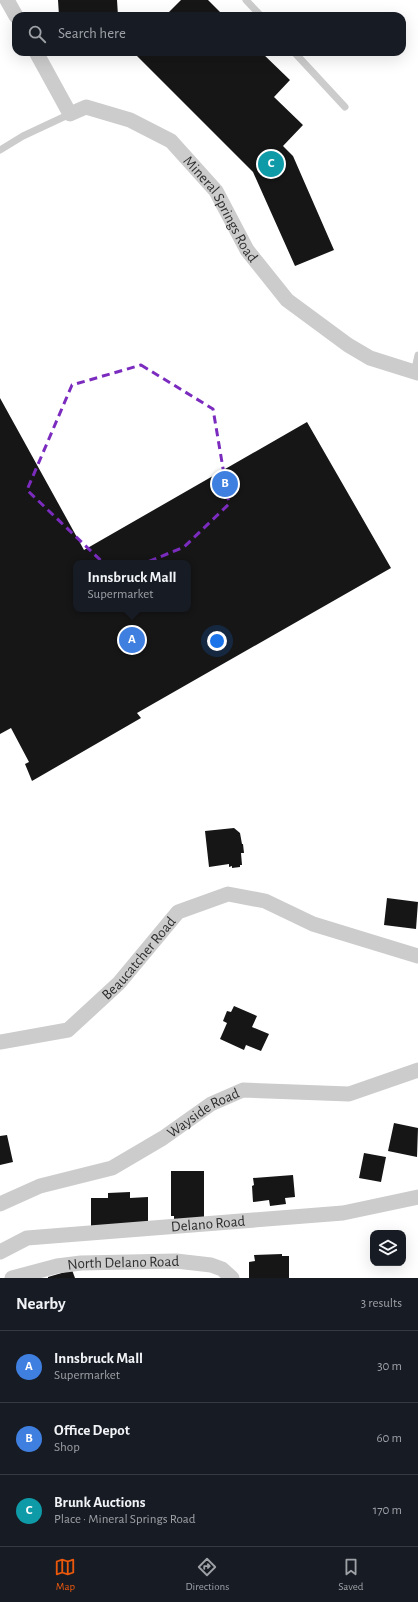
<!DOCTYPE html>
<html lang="en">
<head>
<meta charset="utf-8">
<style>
	body { margin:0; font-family:"Alegreya Sans",sans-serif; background:#20242c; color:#f1f3f6 }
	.controls { position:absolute; right:12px; bottom:12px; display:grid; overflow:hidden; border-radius:8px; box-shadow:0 4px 16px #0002 }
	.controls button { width:36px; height:36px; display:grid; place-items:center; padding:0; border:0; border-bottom:1px solid #363941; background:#171b24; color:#f1f3f6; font:20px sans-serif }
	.you { position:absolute; left:217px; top:641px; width:14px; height:14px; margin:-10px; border:3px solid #fff; border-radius:50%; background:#1a73e8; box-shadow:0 0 0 6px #1a73e833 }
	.badge { display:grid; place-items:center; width:26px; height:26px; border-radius:50%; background:#ea580c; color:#fff; font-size:13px; font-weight:700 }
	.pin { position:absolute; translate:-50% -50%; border:2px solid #fff; box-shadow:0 1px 4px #0006 }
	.popup { position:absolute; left:73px; top:560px; width:118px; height:52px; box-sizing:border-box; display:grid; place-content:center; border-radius:8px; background:#171b24; filter:drop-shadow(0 1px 3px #0005); font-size:13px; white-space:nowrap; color:#9ea1a6 }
	.popup b { font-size:15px; color:#f1f3f6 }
	.popup::after { content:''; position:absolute; left:50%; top:100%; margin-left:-8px; border:8px solid transparent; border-top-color:#171b24 }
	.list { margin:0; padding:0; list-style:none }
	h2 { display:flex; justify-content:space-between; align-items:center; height:52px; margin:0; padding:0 16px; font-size:17px }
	h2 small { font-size:13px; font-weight:400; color:#9ea1a6 }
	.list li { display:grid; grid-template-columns:26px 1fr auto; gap:12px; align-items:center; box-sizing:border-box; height:72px; padding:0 16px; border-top:1px solid #363941 }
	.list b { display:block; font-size:15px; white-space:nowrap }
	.list p { margin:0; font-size:13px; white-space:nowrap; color:#9ea1a6 }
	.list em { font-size:13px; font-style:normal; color:#9ea1a6 }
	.icon { flex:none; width:22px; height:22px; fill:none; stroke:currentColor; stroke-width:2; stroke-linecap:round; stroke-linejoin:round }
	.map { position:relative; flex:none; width:418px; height:1278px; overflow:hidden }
	.search { position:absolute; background:#171b24; box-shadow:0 4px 16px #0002; left:12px; right:12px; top:12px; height:44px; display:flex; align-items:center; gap:10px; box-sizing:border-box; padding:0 14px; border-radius:12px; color:#9ea1a6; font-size:15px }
	.sheet { height:268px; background:#171b24 }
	nav { display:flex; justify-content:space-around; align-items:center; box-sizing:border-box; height:56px; border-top:1px solid #363941; background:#171b24; font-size:11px; color:#9ea1a6 }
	nav a { display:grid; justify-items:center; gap:2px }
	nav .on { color:#ea580c }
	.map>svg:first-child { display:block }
</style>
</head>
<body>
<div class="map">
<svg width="418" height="1278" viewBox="0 0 418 1278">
	<rect width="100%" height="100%" fill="#fff"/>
	<path fill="#161616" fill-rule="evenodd" d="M58,0H117L118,16H59Z
		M181,0H208L224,16H165Z
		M133,52H261L290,80L274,97L303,125L283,146L293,156L334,250L295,266L253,172Z
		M0,398L84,550L307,422L391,568L137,713L141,718L32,781L25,764L29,762L11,728L0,734ZM76,563H188V609H76Z
		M234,828L240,833L242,844H243L244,853H241L242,865H240V867L232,868V866L229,867V864L209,867L205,831Z
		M387,898L418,902L416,929L384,925Z
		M234,1006L257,1016L252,1027L269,1034L261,1051L246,1045L244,1050L220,1039L227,1023L223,1021L227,1011L231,1012Z
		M394,1123L418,1128L417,1157L388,1151Z
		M7,1135L13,1162L0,1165V1136Z
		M364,1153L386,1157L381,1182L359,1178Z
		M171,1171H204V1217L174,1223V1216H171Z
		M293,1175L295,1197L285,1198L286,1204L270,1206L269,1200L253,1202L252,1186L254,1185L253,1178Z
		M130,1192V1198L148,1197V1227L91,1228V1198H108V1193Z
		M282,1254V1256H289V1278H249V1262L255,1261L254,1255Z
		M72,1270L75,1278H48V1277Z"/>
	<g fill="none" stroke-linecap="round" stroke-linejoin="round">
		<path stroke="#ccc" stroke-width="7" d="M246,0L261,16
			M294,52L345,107
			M0,150L23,136L70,114
			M414,373L418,355"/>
		<g stroke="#ccc" stroke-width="15">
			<path d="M7,0L16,16"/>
			<path id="s1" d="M36,52L70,114L86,107L130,120L171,141L216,191L247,250L287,300L348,345L370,358L418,373"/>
			<path id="s2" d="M0,1042L68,1030L119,983L178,912L228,894L265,901L313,924L418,956"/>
			<path id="s3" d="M0,1204L40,1186L112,1168L163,1138L211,1104L243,1090L349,1094L418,1070"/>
			<path id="s4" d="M0,1252L27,1238L343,1213L418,1197"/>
			<path id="s5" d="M12,1278L57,1266L81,1263L176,1261L211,1265L222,1269L232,1278"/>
		</g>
	</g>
	<path fill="none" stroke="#7b2cbf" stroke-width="3" stroke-dasharray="8 5" stroke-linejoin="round" d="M141,365L213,409L229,504L184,547L116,575L27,490L72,385Z"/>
	<g text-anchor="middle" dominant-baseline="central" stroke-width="4" stroke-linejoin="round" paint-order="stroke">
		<g font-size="15" fill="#2f2f2f" stroke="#fff">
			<text stroke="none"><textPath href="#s1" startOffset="265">Mineral Springs Road</textPath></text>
			<text stroke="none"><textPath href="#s2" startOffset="170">Beaucatcher Road</textPath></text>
			<text stroke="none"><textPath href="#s3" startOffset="225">Wayside Road</textPath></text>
			<text stroke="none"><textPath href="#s4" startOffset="212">Delano Road</textPath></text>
			<text stroke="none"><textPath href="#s5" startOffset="113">North Delano Road</textPath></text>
		</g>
	</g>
</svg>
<div class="controls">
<button><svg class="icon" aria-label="layers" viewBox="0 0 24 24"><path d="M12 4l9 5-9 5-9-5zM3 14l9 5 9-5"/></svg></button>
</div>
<div class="you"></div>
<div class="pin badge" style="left:132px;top:640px;background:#3f7fe0">A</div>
<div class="popup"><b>Innsbruck Mall</b>Supermarket</div>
<div class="pin badge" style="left:225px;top:484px;background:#3f7fe0">B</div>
<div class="pin badge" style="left:271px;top:164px;background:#0f9aa8">C</div>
<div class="search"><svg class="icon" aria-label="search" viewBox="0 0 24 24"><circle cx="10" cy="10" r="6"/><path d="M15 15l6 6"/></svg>Search here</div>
</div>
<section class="sheet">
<h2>Nearby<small>3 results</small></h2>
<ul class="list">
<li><span class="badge" style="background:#3f7fe0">A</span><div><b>Innsbruck Mall</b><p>Supermarket</p></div><em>30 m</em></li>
<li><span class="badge" style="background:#3f7fe0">B</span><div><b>Office Depot</b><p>Shop</p></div><em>60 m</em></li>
<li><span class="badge" style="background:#0f9aa8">C</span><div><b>Brunk Auctions</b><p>Place · Mineral Springs Road</p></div><em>170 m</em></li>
</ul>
</section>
<nav>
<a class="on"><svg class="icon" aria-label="map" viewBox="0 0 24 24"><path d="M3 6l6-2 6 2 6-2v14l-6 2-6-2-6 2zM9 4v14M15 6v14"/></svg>Map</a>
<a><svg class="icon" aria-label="directions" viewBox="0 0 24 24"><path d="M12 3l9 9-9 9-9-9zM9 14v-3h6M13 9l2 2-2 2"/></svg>Directions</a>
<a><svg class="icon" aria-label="saved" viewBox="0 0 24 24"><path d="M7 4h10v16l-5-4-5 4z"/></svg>Saved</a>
</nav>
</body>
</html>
